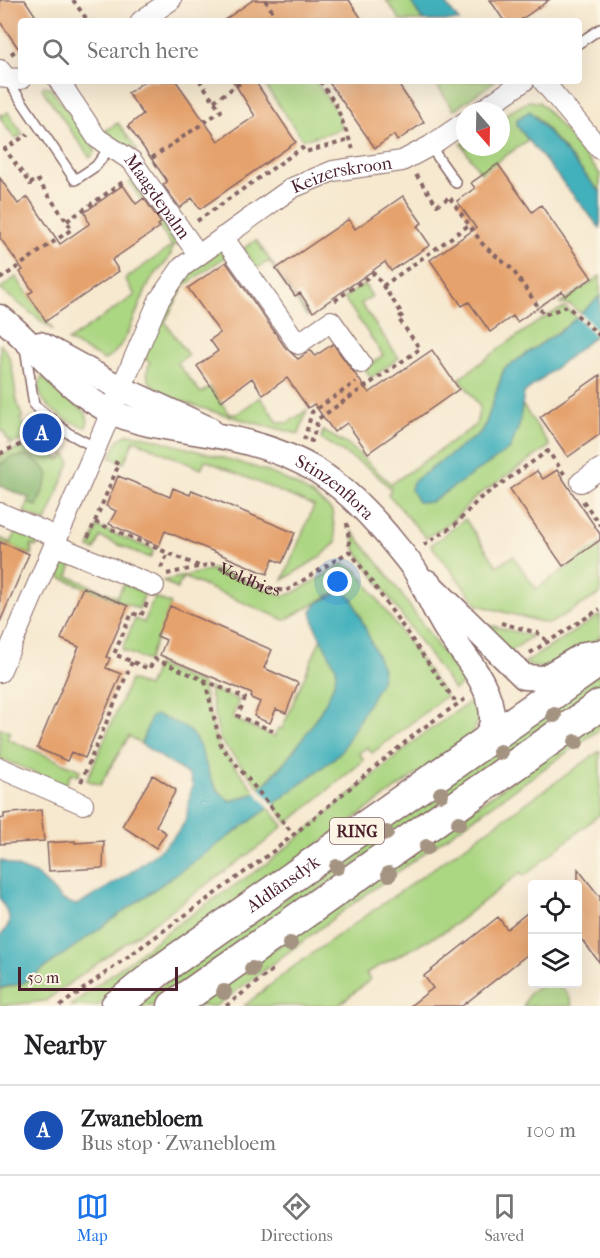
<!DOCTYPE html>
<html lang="en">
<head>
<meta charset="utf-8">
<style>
	body { margin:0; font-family:"IM FELL French Canon",serif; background:#f2f2f2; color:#202124 }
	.controls { position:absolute; right:18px; bottom:18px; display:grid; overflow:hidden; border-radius:6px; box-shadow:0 6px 24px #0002 }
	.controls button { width:54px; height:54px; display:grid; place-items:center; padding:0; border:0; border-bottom:2px solid #e0e0e0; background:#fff; color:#202124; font:30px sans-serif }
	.compass { position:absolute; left:456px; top:102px; width:54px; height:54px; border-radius:50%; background:#fff; box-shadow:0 6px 24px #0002; rotate:160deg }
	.scale { position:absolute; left:18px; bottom:15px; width:160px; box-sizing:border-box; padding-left:6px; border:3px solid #4a1f2b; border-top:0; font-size:16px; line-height:21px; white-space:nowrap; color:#4a1f2b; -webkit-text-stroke:4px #fcf5e5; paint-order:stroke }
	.you { position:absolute; left:338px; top:582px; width:21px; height:21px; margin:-15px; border:4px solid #fff; border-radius:50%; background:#1a73e8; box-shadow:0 0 0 9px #1a73e833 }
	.badge { display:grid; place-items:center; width:39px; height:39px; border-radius:50%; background:#1a73e8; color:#fff; font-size:20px; font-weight:700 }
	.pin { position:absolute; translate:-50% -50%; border:3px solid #fff; box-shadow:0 2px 6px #0006 }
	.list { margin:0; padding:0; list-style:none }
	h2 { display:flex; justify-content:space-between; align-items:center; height:78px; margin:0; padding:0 24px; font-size:26px }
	h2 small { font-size:20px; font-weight:400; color:#757577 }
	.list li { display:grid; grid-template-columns:39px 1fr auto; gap:18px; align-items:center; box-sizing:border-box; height:90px; padding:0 24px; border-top:2px solid #e0e0e0 }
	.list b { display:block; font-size:22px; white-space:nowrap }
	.list p { margin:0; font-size:20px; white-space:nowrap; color:#757577 }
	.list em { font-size:20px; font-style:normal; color:#757577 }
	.icon { flex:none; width:33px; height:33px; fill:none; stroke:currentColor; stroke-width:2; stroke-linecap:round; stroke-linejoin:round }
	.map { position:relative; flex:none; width:600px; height:1006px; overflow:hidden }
	.search { position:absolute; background:#fff; box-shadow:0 6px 24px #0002; left:18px; right:18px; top:18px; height:66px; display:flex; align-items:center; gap:15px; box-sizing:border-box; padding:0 21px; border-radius:6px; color:#757577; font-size:22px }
	.sheet { height:168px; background:#fff }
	nav { display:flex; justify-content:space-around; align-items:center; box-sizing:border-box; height:84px; border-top:2px solid #e0e0e0; background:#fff; font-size:16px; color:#757577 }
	nav a { display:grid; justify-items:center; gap:3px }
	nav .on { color:#1a73e8 }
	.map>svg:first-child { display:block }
</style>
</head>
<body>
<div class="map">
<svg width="600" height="1006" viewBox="0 0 600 1006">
	<rect width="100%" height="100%" fill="#fcf5e5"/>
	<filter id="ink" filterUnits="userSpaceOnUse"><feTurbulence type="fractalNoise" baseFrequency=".0167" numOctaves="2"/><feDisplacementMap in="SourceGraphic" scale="12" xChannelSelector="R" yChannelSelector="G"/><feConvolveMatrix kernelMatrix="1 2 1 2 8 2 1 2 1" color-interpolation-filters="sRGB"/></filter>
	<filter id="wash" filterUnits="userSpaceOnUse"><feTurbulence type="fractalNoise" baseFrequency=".008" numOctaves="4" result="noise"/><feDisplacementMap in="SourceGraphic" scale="24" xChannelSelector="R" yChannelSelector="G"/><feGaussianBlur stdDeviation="1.35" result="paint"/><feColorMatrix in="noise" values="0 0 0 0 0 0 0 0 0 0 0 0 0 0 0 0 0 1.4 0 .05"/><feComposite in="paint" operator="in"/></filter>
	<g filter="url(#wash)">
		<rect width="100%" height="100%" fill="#f6e9d0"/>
		<path fill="#abd682" stroke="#7a7a56" stroke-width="1.5" d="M386,0H410L423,21H401Z
			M262,81H316L336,111L342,129L303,140Z
			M434,81H495L454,110Z
			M44,86L50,87L96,151L90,158L42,89Z
			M529,101L539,102L546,109L600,174V192L534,114L517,119V126L528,140L481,173L461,144L465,142V147H501V117Z
			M8,112L23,134L15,139L0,118V114L2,116Z
			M118,123L138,151L110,137L105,131Z
			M134,179L178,245L172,246L129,182Z
			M256,240L308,315L307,316L269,261L257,268L243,249Z
			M172,246C173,259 160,268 153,277C137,300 130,349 104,360L68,341L135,295L125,279Z
			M221,250L225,257L184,286L165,322L188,355L177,363L201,393L210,387L229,414H237L260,397L278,422L288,423L307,410L299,434C268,426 175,405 154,387C146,380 146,370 150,362L144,359L171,297L183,280Z
			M600,276V296L582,315L571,305L560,304Z
			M16,277L53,330L0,289Z
			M364,284L372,296L361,304L399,358L371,378L365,369L383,355L344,298Z
			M566,308L578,318L504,369L486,423L480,433L413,482L519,426L522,404L550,446L477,496L452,521L426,538L388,494L391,489L370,469L321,439L323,431L350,446L391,484L476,425L480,407L460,378C479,365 549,309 566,308Z
			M0,344C19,361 10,395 23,417L20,419L30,438L9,444L10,442L0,427Z
			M42,377L86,413L88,421L86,427C68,424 28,400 42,377Z
			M40,433L46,437L41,444L60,460L66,454L70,462L46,522L24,512L28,503L37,506L49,475C35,456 19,450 0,465V457C13,448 27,447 40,439Z
			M128,434C146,435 165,442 182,447C235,461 291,472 332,511L336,542L323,555L283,580L314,506L205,460L201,469L134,440L124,463L110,457L119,439Z
			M465,519L497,566L513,556L536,589L600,544V594L549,624L478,605L431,545Z
			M97,527L154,550L150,558L100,537L95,550L89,548Z
			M16,531L39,540L36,547L31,545L32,555L0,542V538L11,543Z
			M353,532L387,574L464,683L454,690L355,549Z
			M66,560L72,564L68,576L117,597L124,584L145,593L139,609L59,577Z
			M343,564L357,570L446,696L372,753L367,747L359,753L364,760L288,823L274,804L333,759L349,737L362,620L353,600L343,591L330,595L285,620L183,577L177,589L163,581L213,569L283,596L294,593Z
			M154,597L171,604L148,661L122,650L135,619L144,623Z
			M600,615V637L549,670L523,664Z
			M488,626H493L532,636L508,653Z
			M321,638C326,647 337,660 337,672C336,704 283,765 260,788L220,740L209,688L239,700L232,718L274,737L278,728L282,729Z
			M157,665L202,684L217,744L256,792L230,801C211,788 204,763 196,742L151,717L141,744L129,736L100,785L87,780L130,680L148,687Z
			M600,673V691L155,1006H134Z
			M477,697L481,716L471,735L144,969L97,1006H70L175,926L269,862L421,736Z
			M600,719V729L362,897L216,1006H193Z
			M0,728L10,732L7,739L80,770L78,776L71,773L65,786L0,758Z
			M600,751V814L524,876L521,872L447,930L366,973L370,980L337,1006H244L293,967Z
			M269,808L283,826L264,843L45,1001L0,1006V989L23,983Z
			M545,984C560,985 569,991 572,1006H523L530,992Z"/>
		<path fill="#88b770" stroke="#696b4e" stroke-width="1.5" d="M28,456L42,465L49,475L37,506L28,503L29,498L0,486V465L11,457Z"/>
		<path fill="#42b1bc" stroke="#466874" stroke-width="1.5" d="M410,0H443L459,21H423Z
			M530,111L600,192V228L517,126V119Z
			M600,296V332L524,393L519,426L510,449L431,502H418L411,490L413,482L480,433L486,423L504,369L566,327Z
			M343,591L353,600L383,669L381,681L342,750L333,759L269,808L23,983L0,988V937L9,924V916L0,898V860L37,875L63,900L76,905C103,892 173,848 185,821C190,808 187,797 193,786L189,775L141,744L151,717L157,715C168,720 183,724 191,733C208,751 203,784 230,801C239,799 249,797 256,792C279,775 339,696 336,668L316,629L311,611L317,603Z"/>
		<path fill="#f6e9d0" d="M580,313L600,333V336L597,337L576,316Z
			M258,786L276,807L271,810L254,790Z"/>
		<g id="blocks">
			<path fill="#e5a26d" d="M0,0H25L39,21H21V52L0,22Z
				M253,0H349L363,21H223Z
				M490,0H549L519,21H504Z
				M145,81H176L218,141L255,116L233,81H255L296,142L200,209L192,198L180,208L163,185L167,182L165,178L128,126L143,114L128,93Z
				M328,81H396L424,122L397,141L394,135L375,148Z
				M498,164L532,212L541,205L592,278L565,296L562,291L517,322L513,316L490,332L469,302L462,306L430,260L476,228L457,201L475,188L471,183Z
				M0,178L18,204L28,197L60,244L89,224L85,212L123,185L136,204L144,198L161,223L158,225L160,227L112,260L119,271L46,321L28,294L33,291L20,272L23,270L0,238Z
				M403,196L422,223L417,226L430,245L391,271L385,262L313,312L300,293L295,296L276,269L349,219L355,229Z
				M226,262L285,347L298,359L311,350L315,356L333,344L369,393L432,350L459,389L368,453L347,423L334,432L314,404L308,408L287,378L263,395L252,378L221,401L197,366L218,351L210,340L220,333L188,288Z
				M600,375V434L568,457L540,417Z
				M557,470L600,534V540L563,566L510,489L537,471L543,479Z
				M118,476L170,497L173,488L190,495L192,490L295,533L282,563L273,559L267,574L165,531L159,546L109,524L116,511L106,506Z
				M0,542L29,554L0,622Z
				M83,587L128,606L106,657L110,658L106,668L121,674L85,758L71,752L67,761L37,748L79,647L61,639Z
				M170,606L272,650L264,668L298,683L286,713L276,709L270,723L262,720L254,716L260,702L251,698L252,694L160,655L166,640L157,636Z
				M153,775L176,790L156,826L166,833L156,848L122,826Z
				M41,810L44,841L0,844V819L4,818V814Z
				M75,841V843L104,841L103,868L49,871L47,843Z
				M578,869L600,897V963L578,935Z
				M532,909V951L462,1006H410L433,988L424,976L498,917L507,929Z"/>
		</g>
	</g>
	<g filter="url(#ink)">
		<use href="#blocks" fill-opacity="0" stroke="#866665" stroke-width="1.5"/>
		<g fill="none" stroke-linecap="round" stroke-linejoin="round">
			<g stroke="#866665" stroke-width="12">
				<path id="service" d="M579,43L600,29
					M6,78L75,180L96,166L110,147
					M430,146L456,183
					M25,347L34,405L68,433L96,448"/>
			</g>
			<g stroke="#866665" stroke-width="22">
				<g id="minor">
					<path d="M141,21L171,0"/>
					<path d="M0,70L6,78L21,79"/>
					<path id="s2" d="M59,81L97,138L132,161L198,254"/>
					<path d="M543,81L600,149"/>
					<path d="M481,111L524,81"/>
					<path d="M223,237L298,344L331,321L361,363"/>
					<path d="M581,482L600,469"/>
					<path d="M0,513L57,537"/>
					<path d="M54,545L154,586"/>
					<path id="s3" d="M0,672L159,300L182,267L292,188L333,171L402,161L430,146L465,122"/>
					<path d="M0,768L83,804"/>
				</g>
			</g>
			<g stroke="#866665" stroke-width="27">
				<g id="tertiary">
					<path id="s4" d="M0,317C37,346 67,391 110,411C148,429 189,429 229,438C303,454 340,479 388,536C397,548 408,559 416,572C427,591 435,613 448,632C465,657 493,687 492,720C492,727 487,735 484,741"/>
					<path d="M40,344L120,388L209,429"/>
					<path d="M427,582L524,677L544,678L585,654L600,652"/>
				</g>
			</g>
			<g stroke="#866665" stroke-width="33">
				<g id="primary">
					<path id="s5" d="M116,1006L159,971L600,661"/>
					<path d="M173,1006L600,705"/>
				</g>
			</g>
			<g stroke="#866665" stroke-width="4" stroke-dasharray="4.5 4.5" stroke-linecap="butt">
				<path d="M73,0L88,21"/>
				<path d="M265,0L279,21"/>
				<path d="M92,21H93"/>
				<path d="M11,54L21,47"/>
				<path d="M320,81L336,105L353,149"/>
				<path d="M214,101L243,81"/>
				<path d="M152,158L221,111L200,81"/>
				<path d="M416,175L437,205L450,197"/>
				<path d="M450,198L484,246L512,269L544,315L567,306L600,336"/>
				<path d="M67,221L123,182"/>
				<path d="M197,221L302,148L305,152L350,140"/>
				<path d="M0,279L72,229L37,179L30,184L5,149L28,134"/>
				<path d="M383,286L469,225"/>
				<path d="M304,440L312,412L356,382"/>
				<path d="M309,440L312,441L318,419L420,349L398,318L403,315L374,273L333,302"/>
				<path d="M0,454C12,446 25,445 36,437L37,425"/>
				<path d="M583,501L600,525"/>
				<path d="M95,522L199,566"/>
				<path d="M347,523L350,551L457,704"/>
				<path d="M88,538L119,464L111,461"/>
				<path d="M424,545L455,525L479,499L548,451L565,475"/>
				<path d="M161,568L168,553"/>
				<path id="s1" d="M167,574L212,564L267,588L286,591L350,551"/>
				<path d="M147,603L141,616L132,613L114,654L149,669L155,659L245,698L238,716L273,731"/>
				<path d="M501,623L538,633L547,641"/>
				<path d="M530,653L600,609"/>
				<path d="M205,681L221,746L294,835"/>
				<path d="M81,782L132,662"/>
				<path d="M60,1006L275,850L420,730L465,699"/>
				<path d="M226,1006L275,968"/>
			</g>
			<use href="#service" stroke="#fff" stroke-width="9"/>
			<use href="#minor" stroke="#fff" stroke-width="20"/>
			<use href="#tertiary" stroke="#fff" stroke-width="24"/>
			<use href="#primary" stroke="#fff" stroke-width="30"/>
		</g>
		<g fill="#a59381">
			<circle cx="554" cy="715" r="8"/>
			<circle cx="576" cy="742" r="8"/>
			<circle cx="500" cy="752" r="8"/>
			<circle cx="441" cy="794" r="8"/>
			<circle cx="459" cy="823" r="8"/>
			<circle cx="386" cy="833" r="8"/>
			<circle cx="427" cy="847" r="8"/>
			<circle cx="337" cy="867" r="8"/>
			<circle cx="389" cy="874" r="8"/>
			<circle cx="290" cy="944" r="8"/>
			<circle cx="252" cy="969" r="8"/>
			<circle cx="224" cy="992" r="8"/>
		</g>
	</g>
	<g text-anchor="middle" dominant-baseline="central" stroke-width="4.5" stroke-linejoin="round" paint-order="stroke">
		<rect fill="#fcf5e5" stroke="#7f5f63" stroke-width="1.5" x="330" y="818" width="54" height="26" rx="4.5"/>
		<g font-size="16" font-weight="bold" fill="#4a1f2b">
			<text x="357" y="831">RING</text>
		</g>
		<g font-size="18" fill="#4a1f2b" stroke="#fcf5e5">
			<text stroke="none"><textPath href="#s3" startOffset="632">Keizerskroon</textPath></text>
			<text stroke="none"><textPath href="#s2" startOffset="154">Maagdepalm</textPath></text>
			<text stroke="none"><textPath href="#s4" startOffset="386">Stinzenflora</textPath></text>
			<text stroke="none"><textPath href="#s1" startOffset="87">Veldbies</textPath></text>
			<text stroke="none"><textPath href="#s5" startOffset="207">Aldlânsdyk</textPath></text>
		</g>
	</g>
</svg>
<div class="controls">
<button><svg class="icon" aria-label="locate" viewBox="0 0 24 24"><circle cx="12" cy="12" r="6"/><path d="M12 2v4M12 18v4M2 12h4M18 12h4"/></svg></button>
<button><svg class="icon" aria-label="layers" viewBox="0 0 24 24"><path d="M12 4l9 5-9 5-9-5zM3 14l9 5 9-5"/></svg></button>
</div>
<svg class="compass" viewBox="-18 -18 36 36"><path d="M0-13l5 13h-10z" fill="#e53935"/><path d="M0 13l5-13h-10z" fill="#757577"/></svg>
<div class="scale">50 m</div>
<div class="you"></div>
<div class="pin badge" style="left:42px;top:433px;background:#1a4fb4">A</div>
<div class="search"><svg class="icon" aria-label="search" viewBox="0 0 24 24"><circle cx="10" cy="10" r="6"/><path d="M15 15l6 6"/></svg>Search here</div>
</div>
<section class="sheet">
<h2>Nearby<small></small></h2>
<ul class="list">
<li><span class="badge" style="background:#1a4fb4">A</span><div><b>Zwanebloem</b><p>Bus stop · Zwanebloem</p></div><em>100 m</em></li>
</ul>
</section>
<nav>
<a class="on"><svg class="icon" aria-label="map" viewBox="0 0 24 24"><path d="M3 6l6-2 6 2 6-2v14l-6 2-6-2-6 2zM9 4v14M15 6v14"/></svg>Map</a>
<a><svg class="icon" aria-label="directions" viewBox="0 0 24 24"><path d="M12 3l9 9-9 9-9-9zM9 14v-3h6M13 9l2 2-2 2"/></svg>Directions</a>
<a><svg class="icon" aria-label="saved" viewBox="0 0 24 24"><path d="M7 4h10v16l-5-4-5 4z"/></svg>Saved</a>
</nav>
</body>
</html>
